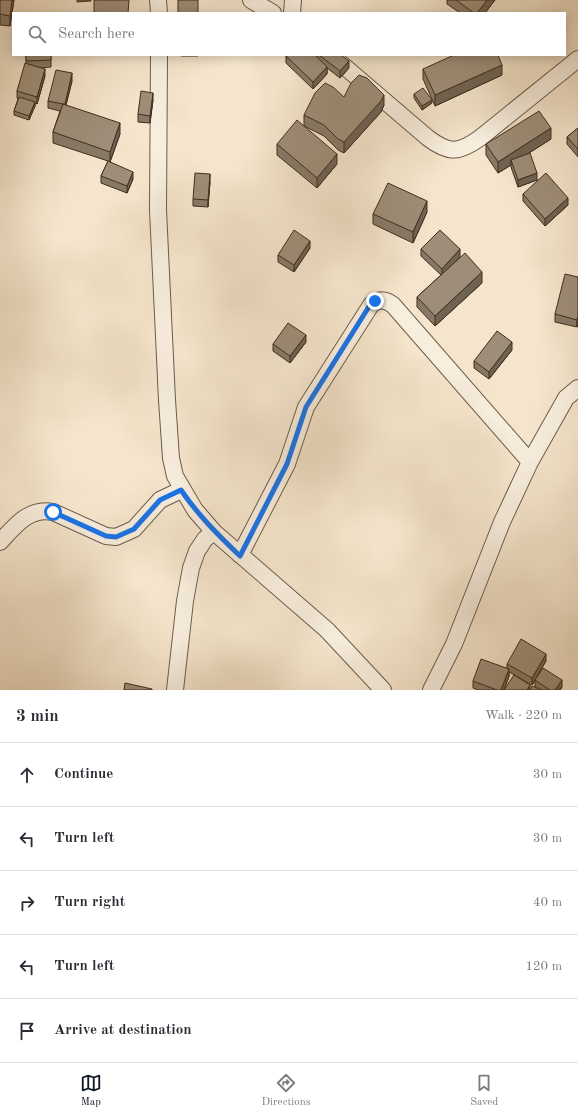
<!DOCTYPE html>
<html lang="en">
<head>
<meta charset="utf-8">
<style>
	body { margin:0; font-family:"Old Standard TT",serif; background:#f2f2f3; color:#2b2b33 }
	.stop { position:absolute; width:12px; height:12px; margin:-9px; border:3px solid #1a73e8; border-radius:50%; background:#fff }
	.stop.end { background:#1a73e8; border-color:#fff; box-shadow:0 1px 4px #0008 }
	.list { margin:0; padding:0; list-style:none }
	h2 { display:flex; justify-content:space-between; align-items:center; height:52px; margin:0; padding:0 16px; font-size:17px }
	h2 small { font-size:13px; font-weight:400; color:#7c7c81 }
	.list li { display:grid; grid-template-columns:26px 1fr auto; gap:12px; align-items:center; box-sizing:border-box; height:64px; padding:0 16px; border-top:1px solid #e1e1e2 }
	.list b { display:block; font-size:15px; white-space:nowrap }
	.list em { font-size:13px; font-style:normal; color:#7c7c81 }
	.icon { flex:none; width:22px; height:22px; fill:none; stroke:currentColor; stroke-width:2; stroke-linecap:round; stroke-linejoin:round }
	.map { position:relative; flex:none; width:578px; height:690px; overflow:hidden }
	.search { position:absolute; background:#fff; box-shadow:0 2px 10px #0003; left:12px; right:12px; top:12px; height:44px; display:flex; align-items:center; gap:10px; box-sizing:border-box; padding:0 14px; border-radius:0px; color:#7c7c81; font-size:15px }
	.sheet { height:372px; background:#fff }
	nav { display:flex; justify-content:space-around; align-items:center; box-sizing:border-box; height:56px; border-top:1px solid #e1e1e2; background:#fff; font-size:11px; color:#7c7c81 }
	nav a { display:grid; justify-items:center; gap:2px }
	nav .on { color:#111827 }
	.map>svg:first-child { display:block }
</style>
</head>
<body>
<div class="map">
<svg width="578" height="690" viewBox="0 0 578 690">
	<rect width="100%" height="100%" fill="#f5e5cc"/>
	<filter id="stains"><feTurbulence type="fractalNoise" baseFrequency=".005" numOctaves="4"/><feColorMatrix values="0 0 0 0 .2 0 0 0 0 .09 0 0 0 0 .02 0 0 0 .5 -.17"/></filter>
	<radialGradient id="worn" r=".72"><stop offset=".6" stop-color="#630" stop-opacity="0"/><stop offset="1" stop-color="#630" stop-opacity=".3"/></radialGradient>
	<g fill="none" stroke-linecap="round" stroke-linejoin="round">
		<g stroke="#6c5c48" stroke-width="18">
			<path id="street" d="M158,0L159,13
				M251,0L273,13
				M292,13L293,0
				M159,55L158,210L167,400L171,458L175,476L195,510L214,532L327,630L383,690
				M331,55L428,138C449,154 459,153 480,138L578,59
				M0,542C15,526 29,507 53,512L106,536L116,537L134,529L160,500L181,490
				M240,555L287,464L306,407L371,305C378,299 385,299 393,305L530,462
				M175,690L185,601L191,568L197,551L205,539L214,532
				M431,690L454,644L502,522L530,462L566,398L578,388"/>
		</g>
		<use href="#street" stroke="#f8eede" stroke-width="16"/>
	</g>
	<path fill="#887967" stroke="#3f2e1c" d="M0,0H14L10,26L0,25Z
		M77,0H91V1L77,2Z
		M447,0H495L485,13H460L447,4Z
		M26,55H51V67L40,68L45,76L37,104L35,103V106L29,120L14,115V111L18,99L17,98V91L26,64Z
		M181,55H198V56H181Z
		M287,55H341L349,68L340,78L327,68V74L313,89L286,63V56Z
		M423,69L502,75L435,106L423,79Z
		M72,81L66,105L120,134L110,162L133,179L127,193L101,183V176L108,161L53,143V132L60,111L48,108V101Z
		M414,94L432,103L422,110L414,98Z
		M153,100L150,123L138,122V114Z
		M384,105L381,112L344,153L338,150L324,136L304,126V115Z
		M578,128V157L567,144V137Z
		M551,139L527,154L537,180L518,187L511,167V165L498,173L486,155V144Z
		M277,144L337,164L317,188L277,155Z
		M210,182L208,207L193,206V199Z
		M523,194L568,205L545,226L523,201Z
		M427,212L413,243L373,224V214Z
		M310,248L294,272L278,262V255Z
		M421,249L460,257L453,264L482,283L435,326L417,307V297L441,275L421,256Z
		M578,277L577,327L555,322V314Z
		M306,342L290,363L273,351V344Z
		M512,350L489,379L474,368V361Z
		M546,661L538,674L562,687L560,690H530L535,687V681L532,685L509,672V676L504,690H478L473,688V681L507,668V664Z"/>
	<path fill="#6f6354" stroke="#3f2e1c" d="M12,0H14L10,26V16Z
		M487,0H495L485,13H477Z
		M349,61V68L340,78V71Z
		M502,65V75L435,106V95Z
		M327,67V74L313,89V82Z
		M45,69V76L37,104V97Z
		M72,73V81L64,112V105Z
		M153,93V100L150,123V116Z
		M384,95V105L381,112L344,153V142Z
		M432,100V103L422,110V106Z
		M35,102V106L29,120V116Z
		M120,123V134L110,162V152Z
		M551,128V139L512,164L511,160V165L498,173V162Z
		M337,154V164L317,188V178Z
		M133,172V179L127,193V186Z
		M537,173V180L518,187V180Z
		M210,174V182L208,207V200Z
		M568,198V205L545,226V219Z
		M427,201V212L413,243V232Z
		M310,241V248L294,272V265Z
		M460,249V257L442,276V269Z
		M482,272V283L435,326V316Z
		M578,316V323L577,327V320Z
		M306,335V342L290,363V356Z
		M512,342V350L489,379V372Z
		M546,654V661L532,685V678Z
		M509,669V676L504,690H501Z
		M562,680V687L560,690H555Z
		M530,685V690H527Z"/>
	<path fill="#9e8d78" stroke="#3f2e1c" d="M0,0H12L10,16L0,14Z
		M94,0H129L128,13H94Z
		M178,0H198V13H178Z
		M456,0H487L477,13H474Z
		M26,55H51V60L26,61Z
		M287,55H315L327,67L313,82L286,56Z
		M319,55H341L349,61L340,71Z
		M454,55H498L502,65L435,95L423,69Z
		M25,63L45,69L37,97L17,91Z
		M56,70L72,73L65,104H63L48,101Z
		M359,75L367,78L384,95L381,101L344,142L338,139L324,125L304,115L315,93L325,83L333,87L344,97L351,83Z
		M423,88L432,100L422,106L414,94Z
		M141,91L153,93L150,116L138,114Z
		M19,97L35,102L29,116L14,111Z
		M63,104L120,123L110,152L53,132Z
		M539,111L551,128L498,162L486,144Z
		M297,120L337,154L317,178L277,144Z
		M578,128V149L567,137Z
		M530,153L537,173L518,180L511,160Z
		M108,161L133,172L127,186L101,176Z
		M195,173L210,174L208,200L193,199Z
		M546,173L568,198L545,219L523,194Z
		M388,183L427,201L413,232L373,214Z
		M294,230L310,241L294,265L278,255Z
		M440,230L460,249L442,269L421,249Z
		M465,253L482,272L435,316L417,297Z
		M565,274L578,277V316L577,320L555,314Z
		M288,323L306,335L290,356L273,344Z
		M497,331L512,342L489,372L474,361Z
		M521,639L546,654L532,678L507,664Z
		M481,659L509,669L501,690H497L473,681Z
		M543,668L562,680L555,690H550L535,680Z
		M514,675L530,685L527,690H504Z
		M125,683L152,689V690H124Z
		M532,686L542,690H530Z"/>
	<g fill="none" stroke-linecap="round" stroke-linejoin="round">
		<path stroke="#1a73e8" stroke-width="5" d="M53,512L106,536L116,537L134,529L160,500L181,490C198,515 218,535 240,556L287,464L306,407L370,305L375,301"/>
	</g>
	<rect width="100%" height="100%" filter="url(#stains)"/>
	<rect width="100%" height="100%" fill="url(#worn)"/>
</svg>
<div class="stop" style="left:53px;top:512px"></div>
<div class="stop end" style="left:375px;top:301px"></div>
<div class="search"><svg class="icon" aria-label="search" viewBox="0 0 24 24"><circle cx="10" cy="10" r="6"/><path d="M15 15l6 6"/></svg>Search here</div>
</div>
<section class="sheet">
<h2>3 min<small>Walk · 220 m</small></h2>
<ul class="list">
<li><svg class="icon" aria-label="ahead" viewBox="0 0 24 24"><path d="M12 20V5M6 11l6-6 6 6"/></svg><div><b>Continue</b></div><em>30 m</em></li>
<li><svg class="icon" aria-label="left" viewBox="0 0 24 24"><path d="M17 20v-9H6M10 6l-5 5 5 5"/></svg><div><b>Turn left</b></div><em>30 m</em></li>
<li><svg class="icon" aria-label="right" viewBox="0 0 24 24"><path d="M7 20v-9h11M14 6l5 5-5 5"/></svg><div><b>Turn right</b></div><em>40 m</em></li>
<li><svg class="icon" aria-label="left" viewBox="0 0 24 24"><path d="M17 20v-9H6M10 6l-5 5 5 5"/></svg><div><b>Turn left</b></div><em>120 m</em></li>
<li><svg class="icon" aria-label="arrive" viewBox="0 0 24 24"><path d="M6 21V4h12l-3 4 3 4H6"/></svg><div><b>Arrive at destination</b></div></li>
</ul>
</section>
<nav>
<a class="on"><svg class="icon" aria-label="map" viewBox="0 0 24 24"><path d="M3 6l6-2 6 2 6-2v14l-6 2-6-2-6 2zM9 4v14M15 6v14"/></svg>Map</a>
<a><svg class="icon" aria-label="directions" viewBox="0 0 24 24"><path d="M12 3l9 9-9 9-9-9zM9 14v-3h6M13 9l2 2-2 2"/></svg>Directions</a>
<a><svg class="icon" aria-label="saved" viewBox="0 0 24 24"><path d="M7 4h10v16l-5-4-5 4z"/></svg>Saved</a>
</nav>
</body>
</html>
